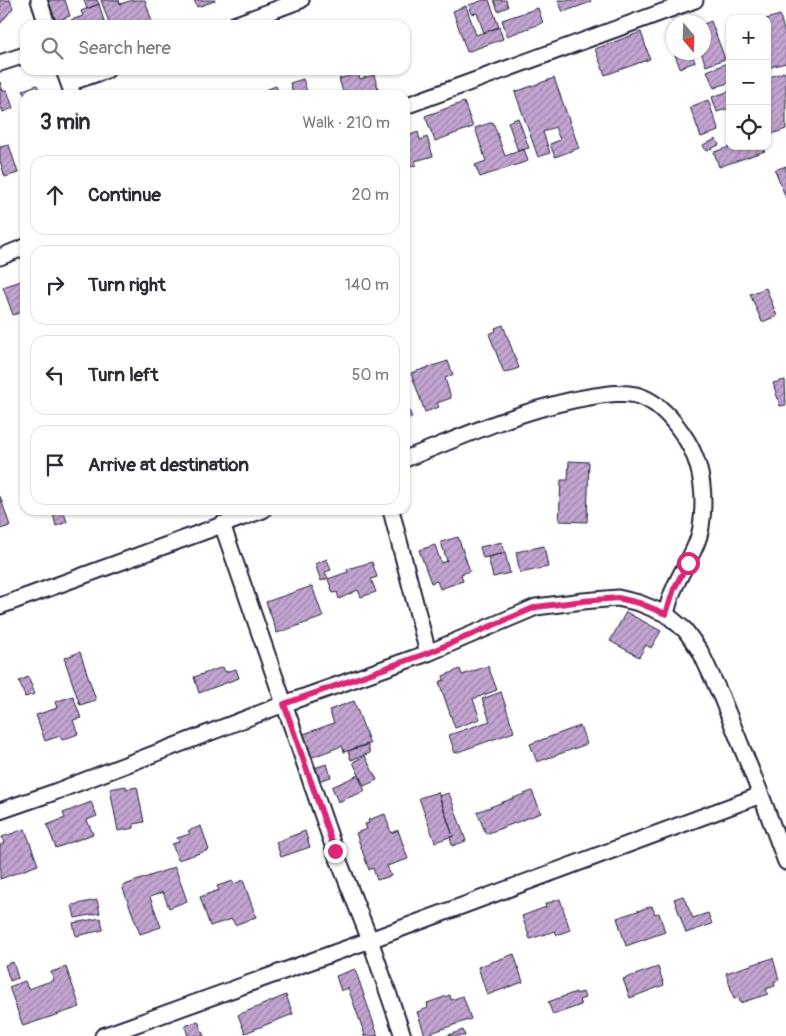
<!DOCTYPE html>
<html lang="en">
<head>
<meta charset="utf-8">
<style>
	body { margin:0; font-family:Pangolin,sans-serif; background:#f2f2f3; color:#2b2b33 }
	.controls { position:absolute; right:15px; top:15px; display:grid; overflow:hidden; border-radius:10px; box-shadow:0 1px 4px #0004 }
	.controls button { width:45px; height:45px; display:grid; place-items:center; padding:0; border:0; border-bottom:1px solid #e1e1e2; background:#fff; color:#2b2b33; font:25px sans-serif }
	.compass { position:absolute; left:666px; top:15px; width:45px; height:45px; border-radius:50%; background:#fff; box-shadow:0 1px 4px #0004; rotate:161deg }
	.stop { position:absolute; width:15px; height:15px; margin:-11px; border:4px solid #db2777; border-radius:50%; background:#fff }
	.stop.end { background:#db2777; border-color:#fff; box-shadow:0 1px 5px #0008 }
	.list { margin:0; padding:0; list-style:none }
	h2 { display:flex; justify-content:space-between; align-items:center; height:65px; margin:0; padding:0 20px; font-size:21px }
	h2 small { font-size:16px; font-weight:400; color:#7c7c81 }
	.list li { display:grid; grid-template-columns:32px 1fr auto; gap:15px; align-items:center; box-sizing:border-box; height:80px; margin:0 10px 10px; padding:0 10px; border:1px solid #e1e1e2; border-radius:15px }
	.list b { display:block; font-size:19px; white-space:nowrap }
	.list em { font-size:16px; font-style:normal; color:#7c7c81 }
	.icon { flex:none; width:28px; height:28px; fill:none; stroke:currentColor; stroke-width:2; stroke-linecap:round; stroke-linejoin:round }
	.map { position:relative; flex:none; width:786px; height:1036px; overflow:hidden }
	.search { position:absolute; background:#fff; box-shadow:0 1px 4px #0004; left:20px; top:20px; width:390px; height:55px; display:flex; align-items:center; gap:12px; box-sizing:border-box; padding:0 18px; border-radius:15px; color:#7c7c81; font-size:19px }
	.panel { position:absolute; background:#fff; box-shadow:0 1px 4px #0004; left:20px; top:90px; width:390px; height:425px; border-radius:15px }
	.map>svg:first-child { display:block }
</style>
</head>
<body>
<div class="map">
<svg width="786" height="1036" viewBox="0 0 786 1036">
	<defs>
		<pattern id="building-hatch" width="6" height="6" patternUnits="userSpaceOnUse" patternTransform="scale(1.25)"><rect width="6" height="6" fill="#c2a4d0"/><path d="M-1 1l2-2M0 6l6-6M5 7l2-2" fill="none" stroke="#9d85aa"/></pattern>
	</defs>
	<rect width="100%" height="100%" fill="#fff"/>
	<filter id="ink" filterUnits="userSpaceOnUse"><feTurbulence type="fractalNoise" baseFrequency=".02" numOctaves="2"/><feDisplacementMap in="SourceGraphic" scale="10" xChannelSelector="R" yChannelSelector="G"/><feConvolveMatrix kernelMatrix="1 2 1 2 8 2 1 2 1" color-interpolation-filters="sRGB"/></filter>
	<g filter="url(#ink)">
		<path fill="url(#building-hatch)" stroke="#22223b" d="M0,0H10L13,8L0,24Z
			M48,0H65L70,16L56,21Z
			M84,0H97L99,4L87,9Z
			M101,0H119L120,4L133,0H145L153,25H110Z
			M194,0H215V1L197,7Z
			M484,0H489L499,27L484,33L477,13L472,14L469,5Z
			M494,0H506L508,7L498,11Z
			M558,0H590L591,2L563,12Z
			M99,4L105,25H73L71,20L83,16L81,11Z
			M466,6L476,35L499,27L503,39L467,52L453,11Z
			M538,8L543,23L507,36L502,20Z
			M780,15L786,39V63L767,68V19H766Z
			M711,21L725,59L706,66L701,52H704V24Z
			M641,32L650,59L605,75L595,49Z
			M682,52H691L695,62L680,68L675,55Z
			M730,62V82L714,88L707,71Z
			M784,72L786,77V129L772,134L767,122V78Z
			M358,73L360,79L374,75L378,89L358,95H344L339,79Z
			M554,78L579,148L555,157L550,144L560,140L555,127L543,132L550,153L538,157L515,92Z
			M303,79L308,95H294L290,83Z
			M0,82L3,91L7,90L13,108L3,112L2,108L0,109Z
			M37,85L41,95L25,96L23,90Z
			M276,86L279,95H264L263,91Z
			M730,91V108L717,112L712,97Z
			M708,100L719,131L701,137L690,107Z
			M464,102L473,127L435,141L425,116Z
			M518,118L529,148L518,151L508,122Z
			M493,122L505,156L524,149L528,161L480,177L475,165L486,161L475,128Z
			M418,132L420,140L427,137L433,156L415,161L416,165L405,169V137Z
			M716,139L719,145L706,151L703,145Z
			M9,145L18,173L5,177L0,161V147Z
			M732,146H763L765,151L719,167L714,152Z
			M786,166V198L775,170Z
			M21,281L25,292V311L13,315L3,287Z
			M766,288L777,316L762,322L750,294Z
			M503,325L519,368L504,373L489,334L496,331L495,328Z
			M448,361L453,375L445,378L451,398L437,403L439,407L425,412L411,373Z
			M785,380L786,405L780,406L773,383Z
			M405,399L412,418L405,420Z
			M569,461L589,462L587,522L559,521L561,480H568Z
			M0,496L10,526L0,529Z
			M54,510H63L67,522L56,526L53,514H55Z
			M458,537L470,571L461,574L463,581L440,589L437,581L431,583L419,550L435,545L441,563L447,561L441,542Z
			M502,542L505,553L483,558L480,547Z
			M544,546L548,567L520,573L516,552Z
			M505,553L510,573L493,577L488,557Z
			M327,559L331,570L325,572L328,578L321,581L315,564Z
			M372,562L377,577L371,579L376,592L361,597L358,590L339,599L337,592L333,593L328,579L348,572L347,569Z
			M312,586L323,617L277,633L266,602Z
			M626,612L661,631L651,648L646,645L639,657L610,641Z
			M80,652L96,700L80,705L64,658Z
			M488,666L497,690L473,699L480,719L455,728L439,682L444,680L443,676L460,669L462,675Z
			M223,667L225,672L236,669L239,678L199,693L194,677Z
			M28,677L35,694L25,697L19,681Z
			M501,692L514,732L455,753L449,735L490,721L482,699Z
			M73,696L81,718L73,720L78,734L62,740L60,736L45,741L36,715L57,708L55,702Z
			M354,701L370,744L344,752L342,746L310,758L301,735L334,723L329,710Z
			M580,726L587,744L537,762L530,744Z
			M367,744L370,753L351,760L348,751Z
			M365,756L377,780L364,786L353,762Z
			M327,764L331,777L318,781L314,768Z
			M358,775L365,791L338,802L332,787Z
			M126,786V789L137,787L144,822L134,824V828L118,831L110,789Z
			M532,791L541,813L486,834L477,812Z
			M438,792L453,836L435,842L419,798Z
			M449,793L466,841L452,846L450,837L453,836L439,796Z
			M91,802L97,816L87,820L93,834L56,848L47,825L65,818L63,813Z
			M385,814L391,833L398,830L408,859L387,866L391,876L377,880L373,868L369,870L356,833L367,829L365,824L369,823L368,820Z
			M201,826L209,850L178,860L172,844L179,842L177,838L190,834L188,831Z
			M25,829L38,865L0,879V845L4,843L2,837Z
			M305,831L310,847L281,857L276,842Z
			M175,867L187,901L169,908L163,892L150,897L161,927L140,934L122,886Z
			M243,880L256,917L235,925L232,919L210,926L200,897L219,890L217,886L233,881L234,884Z
			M683,896L693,918L708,913L712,924L686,933L674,899Z
			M560,899L570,930L557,935L555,931L530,939L522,916L546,907L545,904Z
			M97,900L100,913L75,918L72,905Z
			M652,906L655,914L659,913L665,932L626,946L617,918Z
			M101,918L103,930L76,936L73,923Z
			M514,954L523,982L487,995L478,967Z
			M773,958L779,980L774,982L775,986L766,989L768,994L740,1003L739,997L734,999L726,973Z
			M13,962L18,978L10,981L5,965Z
			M66,967L80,1007L23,1026L9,987L25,981L28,989L54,980L51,972Z
			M658,967L664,985L630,998L623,979Z
			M355,969L378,1036H363L365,1035L348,988L341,991L336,976Z
			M576,992V994L583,992L585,998L579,1000L581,1005L553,1015L548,1002Z
			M286,995L293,1014L245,1033L238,1015Z
			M450,995L451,1000L463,996L471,1019L425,1035L417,1012L428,1008L427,1003Z
			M198,1021L204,1036H188L185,1026Z
			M463,1030L465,1036H446Z"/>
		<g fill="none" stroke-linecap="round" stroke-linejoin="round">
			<g stroke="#22223b" stroke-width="19">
				<path id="street" d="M39,0L47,25
					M234,25L301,0
					M0,63L25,55
					M64,70L73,95
					M69,83L107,70
					M405,106L695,0
					M0,257L25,247
					M405,459C467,435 529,406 595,396C609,394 622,392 636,395C656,400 671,417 682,433C702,461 706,494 701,527C698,548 682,569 674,589C670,597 668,606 666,614
					M391,510L428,653
					M222,524L335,851L370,940L403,1036
					M0,606L263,510
					M0,811L52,793L284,704L428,653L536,607L583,601L618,598L639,603L666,614L685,630L700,651L721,696L761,795L786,862
					M103,1036L370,940L761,795"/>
			</g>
			<use href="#street" stroke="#fff" stroke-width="15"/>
		</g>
	</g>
	<g fill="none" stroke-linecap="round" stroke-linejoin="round" filter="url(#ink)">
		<path stroke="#db2777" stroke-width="6" d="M335,851L284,704L428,653L536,607L583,601L618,598L639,603L666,614L674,589L688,563"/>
	</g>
</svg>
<div class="controls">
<button>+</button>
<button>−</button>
<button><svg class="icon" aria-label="locate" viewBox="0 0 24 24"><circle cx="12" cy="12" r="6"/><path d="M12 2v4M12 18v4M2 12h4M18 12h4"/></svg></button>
</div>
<svg class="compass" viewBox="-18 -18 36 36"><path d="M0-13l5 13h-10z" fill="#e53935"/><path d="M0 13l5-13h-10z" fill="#7c7c81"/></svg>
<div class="stop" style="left:688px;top:563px"></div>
<div class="stop end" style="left:335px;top:851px"></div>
<div class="search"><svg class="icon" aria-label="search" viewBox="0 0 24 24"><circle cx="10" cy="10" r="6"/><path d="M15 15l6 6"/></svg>Search here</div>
<section class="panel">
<h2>3 min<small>Walk · 210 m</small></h2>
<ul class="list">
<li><svg class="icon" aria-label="ahead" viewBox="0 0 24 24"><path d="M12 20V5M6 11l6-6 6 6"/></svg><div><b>Continue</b></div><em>20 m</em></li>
<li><svg class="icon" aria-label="right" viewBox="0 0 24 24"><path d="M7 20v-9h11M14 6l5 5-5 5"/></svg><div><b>Turn right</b></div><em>140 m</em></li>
<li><svg class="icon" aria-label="left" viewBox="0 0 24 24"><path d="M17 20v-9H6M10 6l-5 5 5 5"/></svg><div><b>Turn left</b></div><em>50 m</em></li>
<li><svg class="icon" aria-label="arrive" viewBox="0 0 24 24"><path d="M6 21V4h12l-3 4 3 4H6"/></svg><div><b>Arrive at destination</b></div></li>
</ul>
</section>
</div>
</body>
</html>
